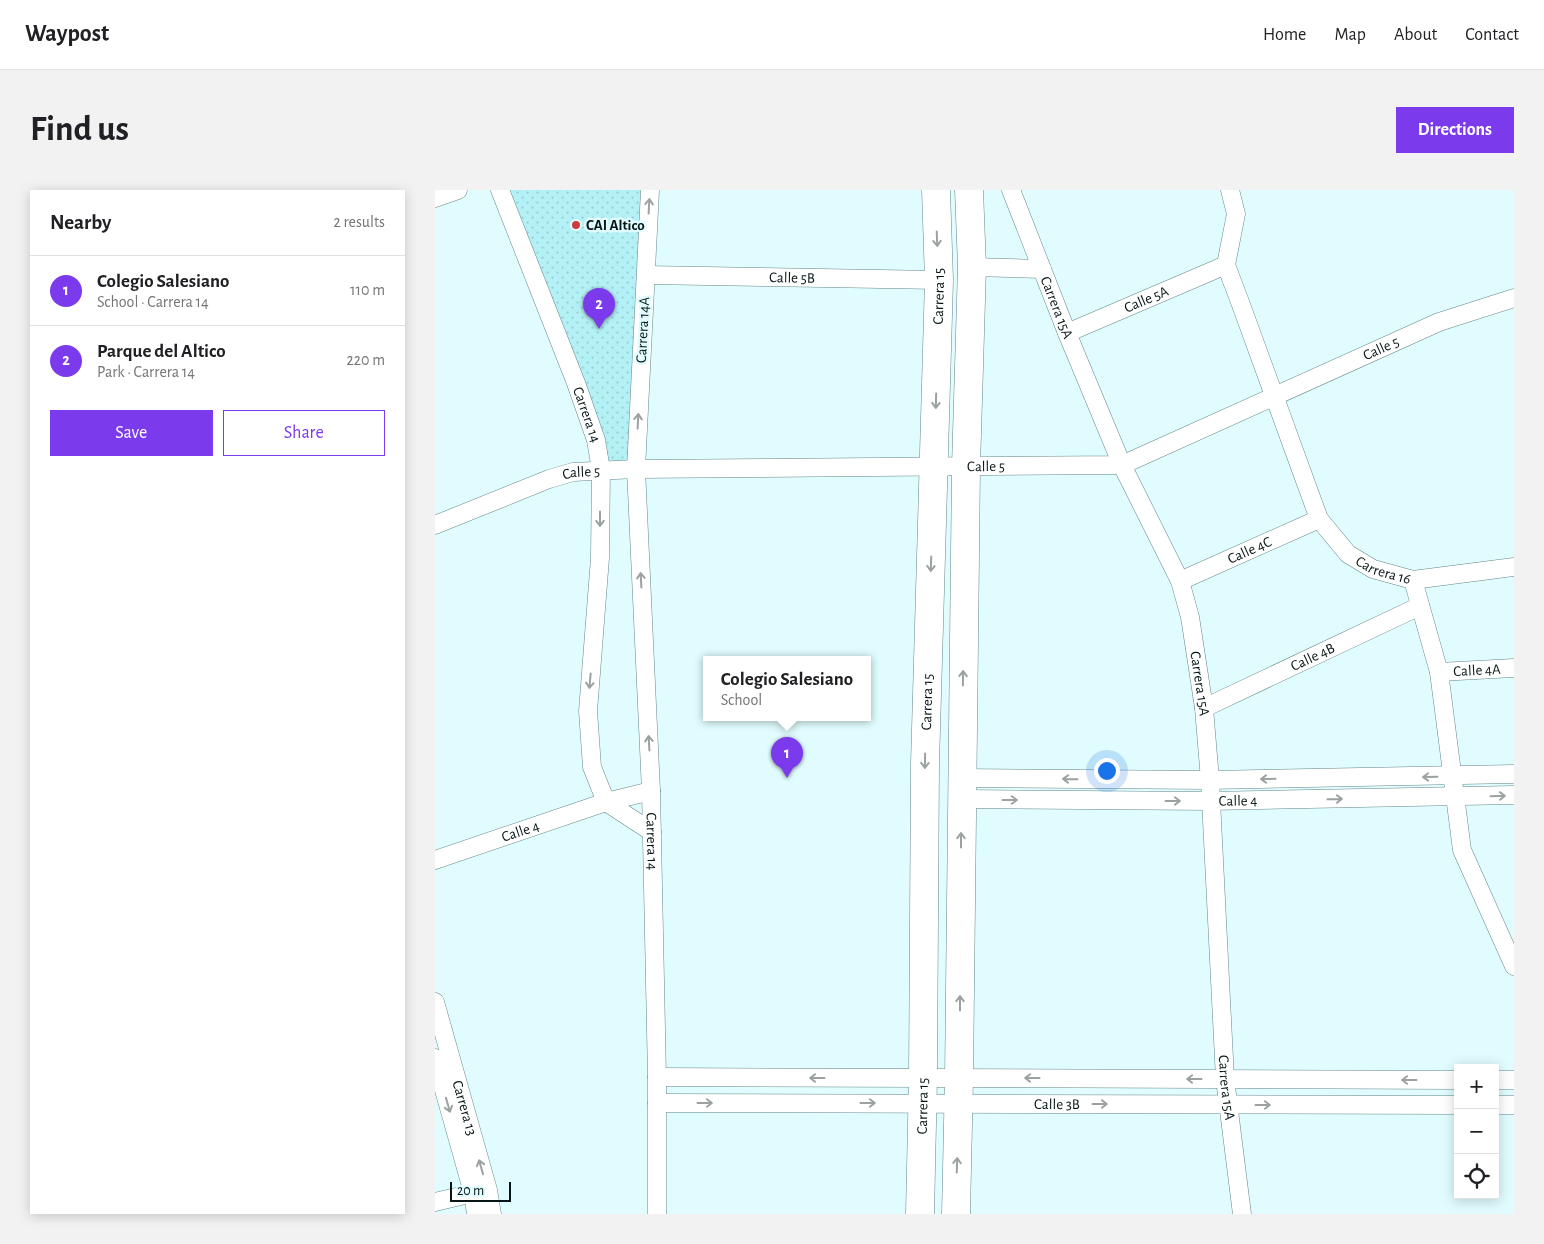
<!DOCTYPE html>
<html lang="en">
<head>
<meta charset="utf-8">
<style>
	body { margin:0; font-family:"Alegreya Sans",sans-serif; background:#f2f2f2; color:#202124 }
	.controls { position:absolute; right:15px; bottom:15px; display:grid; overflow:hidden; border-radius:0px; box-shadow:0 2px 12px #0003 }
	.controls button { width:45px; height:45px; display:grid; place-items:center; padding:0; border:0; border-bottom:1px solid #e0e0e0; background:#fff; color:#202124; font:25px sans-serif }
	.scale { position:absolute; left:15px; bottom:12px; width:61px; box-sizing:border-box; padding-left:5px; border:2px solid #081516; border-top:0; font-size:14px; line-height:18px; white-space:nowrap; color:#081516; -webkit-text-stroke:4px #e0fcfe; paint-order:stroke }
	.you { position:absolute; left:671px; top:580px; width:18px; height:18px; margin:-12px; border:4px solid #fff; border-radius:50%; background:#1a73e8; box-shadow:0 0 0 8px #1a73e833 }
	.badge { display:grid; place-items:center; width:32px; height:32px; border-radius:50%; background:#7c3aed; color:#fff; font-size:16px; font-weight:700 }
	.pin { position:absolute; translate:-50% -41px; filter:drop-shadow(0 1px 2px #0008) }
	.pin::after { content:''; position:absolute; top:26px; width:18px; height:15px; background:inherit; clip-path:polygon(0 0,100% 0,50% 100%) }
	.popup { position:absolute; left:268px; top:466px; width:168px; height:65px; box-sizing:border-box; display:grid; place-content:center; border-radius:0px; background:#fff; filter:drop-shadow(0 1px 4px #0005); font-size:16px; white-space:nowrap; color:#757577 }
	.popup b { font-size:19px; color:#202124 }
	.popup::after { content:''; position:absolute; left:50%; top:100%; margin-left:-10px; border:10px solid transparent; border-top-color:#fff }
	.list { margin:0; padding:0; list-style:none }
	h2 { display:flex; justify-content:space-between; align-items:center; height:65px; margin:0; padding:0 20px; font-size:21px }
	h2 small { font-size:16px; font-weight:400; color:#757577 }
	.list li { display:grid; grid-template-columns:32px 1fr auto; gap:15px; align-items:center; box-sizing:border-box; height:70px; padding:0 20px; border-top:1px solid #e0e0e0 }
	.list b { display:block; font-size:19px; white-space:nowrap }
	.list p { margin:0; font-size:16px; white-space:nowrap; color:#757577 }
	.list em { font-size:16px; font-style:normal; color:#757577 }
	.actions { display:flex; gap:10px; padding:15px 20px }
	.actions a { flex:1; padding:11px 0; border:1px solid #7c3aed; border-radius:0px; text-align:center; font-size:18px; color:#7c3aed }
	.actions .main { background:#7c3aed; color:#fff }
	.icon { flex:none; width:28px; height:28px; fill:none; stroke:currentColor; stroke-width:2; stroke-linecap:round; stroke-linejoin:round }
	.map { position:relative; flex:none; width:1079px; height:1024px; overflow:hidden; border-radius:0px }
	header { display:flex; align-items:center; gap:30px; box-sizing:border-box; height:70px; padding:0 25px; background:#fff; border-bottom:1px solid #e0e0e0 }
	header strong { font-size:24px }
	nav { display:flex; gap:28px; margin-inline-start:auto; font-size:18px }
	.intro { display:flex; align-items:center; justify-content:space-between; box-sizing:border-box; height:120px; padding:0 30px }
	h1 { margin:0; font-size:35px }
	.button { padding:12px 22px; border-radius:0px; background:#7c3aed; color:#fff; font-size:18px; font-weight:700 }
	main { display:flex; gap:30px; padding:0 30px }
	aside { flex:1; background:#fff; border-radius:0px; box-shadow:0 2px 12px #0003 }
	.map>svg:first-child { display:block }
</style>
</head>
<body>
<header>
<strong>Waypost</strong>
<nav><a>Home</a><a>Map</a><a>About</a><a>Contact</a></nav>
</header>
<div class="intro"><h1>Find us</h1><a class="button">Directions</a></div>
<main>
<aside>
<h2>Nearby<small>2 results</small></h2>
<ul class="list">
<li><span class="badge">1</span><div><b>Colegio Salesiano</b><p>School · Carrera 14</p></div><em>110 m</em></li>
<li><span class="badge">2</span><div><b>Parque del Altico</b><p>Park · Carrera 14</p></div><em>220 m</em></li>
</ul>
<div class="actions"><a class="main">Save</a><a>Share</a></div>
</aside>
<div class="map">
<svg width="1079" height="1024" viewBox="0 0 1079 1024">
	<defs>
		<pattern id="grass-dots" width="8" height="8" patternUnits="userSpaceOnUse" patternTransform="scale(1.25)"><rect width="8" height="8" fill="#b4f1f6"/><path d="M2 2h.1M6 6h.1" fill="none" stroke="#99ced2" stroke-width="1.8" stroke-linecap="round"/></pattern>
	</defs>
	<rect width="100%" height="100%" fill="#e0fcfe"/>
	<path fill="url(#grass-dots)" d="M65,0H215L201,279L166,280Z"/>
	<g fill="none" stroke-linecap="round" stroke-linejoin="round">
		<g stroke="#658688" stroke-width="19">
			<g id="street">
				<path id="s1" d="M65,0L141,193L161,250L166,280L165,368L153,521L157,577L171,612L217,642"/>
				<path id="s2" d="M215,0L201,279L216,601L222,887V1024"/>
				<path id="s3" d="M576,0L632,143L687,275L745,391L755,427L769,518L775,590L790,889L807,1024"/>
				<path id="s4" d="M795,0L801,24L791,75L805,112L884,329L913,364L938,379L978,390L1004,482L1027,660L1079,776"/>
				<path d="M0,8L23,0"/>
				<path d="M537,77L607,79"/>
				<path id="s5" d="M211,85L504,90"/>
				<path id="s6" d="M632,143L791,75"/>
				<path id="s7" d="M0,335L114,289L138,282L201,279L687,275L1004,132L1079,108"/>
				<path d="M978,390L1079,377"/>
				<path id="s8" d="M745,391L884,329"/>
				<path id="s9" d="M1004,482L1079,478"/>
				<path id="s10" d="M769,518L985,416"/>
				<path d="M527,588L775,590L1079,584"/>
				<path id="s11" d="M527,609L775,611L1079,605"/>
				<path id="s12" d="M0,670L171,612L216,601"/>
				<path id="s13" d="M0,812L53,1000L57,1024"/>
				<path d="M0,868L38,1003L41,1024"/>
				<path d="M222,887L1023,890"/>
				<path d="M1060,890H1079"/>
				<path id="s14" d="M222,913L1023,915"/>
				<path d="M1060,915H1079"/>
				<path d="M0,1012L38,1003"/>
			</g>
		</g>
		<g stroke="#658688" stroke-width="29">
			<g id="primary">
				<path id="s15" d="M485,1024L488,888L490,574L504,90L501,0"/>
				<path d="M521,1024L524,888L531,277L537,77L534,0"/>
			</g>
		</g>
		<use href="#street" stroke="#fff" stroke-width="18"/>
		<use href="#primary" stroke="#fff" stroke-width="28"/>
	</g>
	<defs><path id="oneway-shaft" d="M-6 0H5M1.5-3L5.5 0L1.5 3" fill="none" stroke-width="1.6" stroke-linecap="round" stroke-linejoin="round" transform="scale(1.25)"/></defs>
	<g stroke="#9ca1a2">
		<use href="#oneway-shaft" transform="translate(214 16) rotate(-87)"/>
		<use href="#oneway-shaft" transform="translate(502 49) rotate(88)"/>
		<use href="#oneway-shaft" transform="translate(501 211) rotate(91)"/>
		<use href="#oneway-shaft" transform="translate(203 231) rotate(-87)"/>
		<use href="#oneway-shaft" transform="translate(165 329) rotate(90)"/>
		<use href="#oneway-shaft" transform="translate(496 374) rotate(92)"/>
		<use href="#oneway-shaft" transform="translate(206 390) rotate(-93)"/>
		<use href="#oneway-shaft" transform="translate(528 488) rotate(-89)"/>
		<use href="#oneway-shaft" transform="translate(155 491) rotate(95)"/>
		<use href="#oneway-shaft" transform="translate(214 553) rotate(-93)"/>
		<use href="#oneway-shaft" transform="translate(490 571) rotate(91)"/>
		<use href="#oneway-shaft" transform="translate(995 587) rotate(179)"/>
		<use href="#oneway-shaft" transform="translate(635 589) rotate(-179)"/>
		<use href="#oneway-shaft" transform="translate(833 589) rotate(179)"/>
		<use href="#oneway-shaft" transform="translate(1063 606) rotate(-2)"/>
		<use href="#oneway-shaft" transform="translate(900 609) rotate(-1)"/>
		<use href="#oneway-shaft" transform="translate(575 610)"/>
		<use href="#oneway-shaft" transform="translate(738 611)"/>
		<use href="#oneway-shaft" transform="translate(526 650) rotate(-90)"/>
		<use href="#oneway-shaft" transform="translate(525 813) rotate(-90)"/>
		<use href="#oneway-shaft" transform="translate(382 888) rotate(-180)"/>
		<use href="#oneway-shaft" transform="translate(597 888) rotate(-180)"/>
		<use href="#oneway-shaft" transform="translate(759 889) rotate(-180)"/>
		<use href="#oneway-shaft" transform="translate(974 890) rotate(-180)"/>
		<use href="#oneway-shaft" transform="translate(270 913)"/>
		<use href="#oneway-shaft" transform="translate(433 913)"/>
		<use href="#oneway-shaft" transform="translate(665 914)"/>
		<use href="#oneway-shaft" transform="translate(13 915) rotate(74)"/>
		<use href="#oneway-shaft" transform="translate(828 915)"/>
		<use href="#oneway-shaft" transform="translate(522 975) rotate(-88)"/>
		<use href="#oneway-shaft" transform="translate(46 977) rotate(-106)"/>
	</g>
	<circle fill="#cb3c3f" stroke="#e0fcfe" stroke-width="2" cx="141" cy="35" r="5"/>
	<g text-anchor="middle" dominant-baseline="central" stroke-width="5" stroke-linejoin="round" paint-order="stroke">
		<g font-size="15" font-weight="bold" fill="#081516" stroke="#e0fcfe" text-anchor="start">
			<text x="151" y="35">CAI Altico</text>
		</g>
		<g font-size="15" fill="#081516" stroke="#e0fcfe">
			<text stroke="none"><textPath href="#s5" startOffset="146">Calle 5B</textPath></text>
			<text stroke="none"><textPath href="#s15" startOffset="918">Carrera 15</textPath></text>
			<text stroke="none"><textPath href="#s6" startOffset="86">Calle 5A</textPath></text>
			<text stroke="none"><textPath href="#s3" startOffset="126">Carrera 15A</textPath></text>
			<text transform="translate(208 140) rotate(-87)">Carrera 14A</text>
			<text stroke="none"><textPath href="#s7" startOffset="981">Calle 5</textPath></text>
			<text stroke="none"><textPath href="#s1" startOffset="241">Carrera 14</textPath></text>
			<text stroke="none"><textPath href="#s7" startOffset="561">Calle 5</textPath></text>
			<text stroke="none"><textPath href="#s7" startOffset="156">Calle 5</textPath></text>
			<text stroke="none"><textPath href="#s8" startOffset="76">Calle 4C</textPath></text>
			<text stroke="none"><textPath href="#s4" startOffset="432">Carrera 16</textPath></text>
			<text stroke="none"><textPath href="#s10" startOffset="120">Calle 4B</textPath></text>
			<text stroke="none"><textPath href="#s9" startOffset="38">Calle 4A</textPath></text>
			<text stroke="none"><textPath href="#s3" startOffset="531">Carrera 15A</textPath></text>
			<text stroke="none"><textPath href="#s15" startOffset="512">Carrera 15</textPath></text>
			<text stroke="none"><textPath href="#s11" startOffset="276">Calle 4</textPath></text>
			<text stroke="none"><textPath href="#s12" startOffset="90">Calle 4</textPath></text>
			<text stroke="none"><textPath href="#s2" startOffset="652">Carrera 14</textPath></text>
			<text stroke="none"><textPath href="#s3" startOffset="936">Carrera 15A</textPath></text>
			<text stroke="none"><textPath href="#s14" startOffset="400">Calle 3B</textPath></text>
			<text stroke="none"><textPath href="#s15" startOffset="108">Carrera 15</textPath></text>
			<text stroke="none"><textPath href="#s13" startOffset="110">Carrera 13</textPath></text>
		</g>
	</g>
</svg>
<div class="controls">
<button>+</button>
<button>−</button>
<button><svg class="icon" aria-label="locate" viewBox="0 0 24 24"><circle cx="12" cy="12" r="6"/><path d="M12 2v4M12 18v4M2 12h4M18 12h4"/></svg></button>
</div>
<div class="scale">20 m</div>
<div class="you"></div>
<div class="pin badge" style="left:352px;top:588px">1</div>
<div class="popup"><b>Colegio Salesiano</b>School</div>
<div class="pin badge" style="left:164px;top:139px">2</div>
</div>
</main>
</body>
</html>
